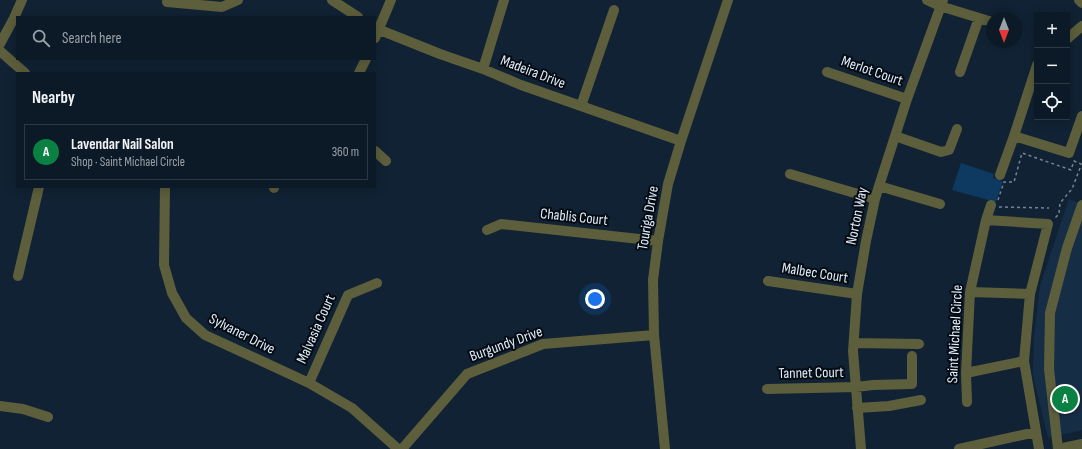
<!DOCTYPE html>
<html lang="en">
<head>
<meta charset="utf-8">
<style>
	body { margin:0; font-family:"Sofia Sans Condensed",sans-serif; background:#1a2733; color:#f1f3f6 }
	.controls { position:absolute; right:12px; top:12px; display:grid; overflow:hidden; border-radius:0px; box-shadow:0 2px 10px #0003 }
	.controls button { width:36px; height:36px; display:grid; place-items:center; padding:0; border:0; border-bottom:1px solid #2c3844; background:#0c1a27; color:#f1f3f6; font:20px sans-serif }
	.compass { position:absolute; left:986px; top:12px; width:36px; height:36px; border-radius:50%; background:#0c1a27; box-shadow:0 2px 10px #0003; rotate:180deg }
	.you { position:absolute; left:595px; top:299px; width:14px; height:14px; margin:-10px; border:3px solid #fff; border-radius:50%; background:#1a73e8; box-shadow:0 0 0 6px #1a73e833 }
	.badge { display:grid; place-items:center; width:26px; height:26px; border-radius:50%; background:#0b8043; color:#fff; font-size:13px; font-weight:700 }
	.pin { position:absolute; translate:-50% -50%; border:2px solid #fff; box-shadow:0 1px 4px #0006 }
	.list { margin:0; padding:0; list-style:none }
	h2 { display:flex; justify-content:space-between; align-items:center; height:52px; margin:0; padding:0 16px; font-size:17px }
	h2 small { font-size:13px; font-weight:400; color:#9aa1a7 }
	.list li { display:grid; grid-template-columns:26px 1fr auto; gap:12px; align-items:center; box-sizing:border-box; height:56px; margin:0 8px 8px; padding:0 8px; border:1px solid #2c3844; border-radius:0px }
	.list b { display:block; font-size:15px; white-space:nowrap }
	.list p { margin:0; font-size:13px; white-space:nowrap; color:#9aa1a7 }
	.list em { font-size:13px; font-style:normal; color:#9aa1a7 }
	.icon { flex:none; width:22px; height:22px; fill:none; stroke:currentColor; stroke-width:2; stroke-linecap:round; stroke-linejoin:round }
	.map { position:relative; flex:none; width:1082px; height:449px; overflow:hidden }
	.search { position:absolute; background:#0c1a27; box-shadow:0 2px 10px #0003; left:16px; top:16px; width:360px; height:44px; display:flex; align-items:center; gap:10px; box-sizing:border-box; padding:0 14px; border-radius:0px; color:#9aa1a7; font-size:15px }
	.panel { position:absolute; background:#0c1a27; box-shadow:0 2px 10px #0003; left:16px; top:72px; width:360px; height:116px; border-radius:0px }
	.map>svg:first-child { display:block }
</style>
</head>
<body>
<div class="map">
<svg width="1082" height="449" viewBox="0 0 1082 449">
	<rect width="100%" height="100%" fill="#102234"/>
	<path fill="#162e45" d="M1069,199L1082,204V430L1048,438L1033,375L1034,336L1040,286Z"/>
	<path fill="#0e3a61" d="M961,163L994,174L993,178L1003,181L996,202L952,190Z"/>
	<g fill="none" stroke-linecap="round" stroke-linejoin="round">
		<path stroke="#758494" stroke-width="1.5" stroke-dasharray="3 3" stroke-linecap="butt" d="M998,200L1004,182H1014L1022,153L1071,170L1074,161L1081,164L1080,168L1072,189L1060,203L1059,214L1055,218
			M999,207L1049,208"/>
		<path stroke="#5d5e3b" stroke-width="10" d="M332,0L358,17
			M927,0L940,6L992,22
			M1079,0L1082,3
			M167,2L222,7L238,0
			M375,28L440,54L483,69L521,85L681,141
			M375,38L391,0
			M1067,39L1082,26
			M0,44L14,18L22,0
			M0,51L25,73
			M1037,65L1014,136L1069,153L1082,116
			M483,69L504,0
			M827,72L907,99
			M960,72L979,18
			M359,73L366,59
			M581,106L614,10
			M895,136L941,152L949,150L957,129
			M375,151L386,161
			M790,174L875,199
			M1000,175L1014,136
			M879,186L940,204
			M165,187L164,265L172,293L186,318L205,335L309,383L352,408L398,449
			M274,187V188
			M986,220L991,205
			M487,230L501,224L658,241
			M18,276L39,187
			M768,281L857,294
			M970,292L1030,294
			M854,343L919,344
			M966,373L1024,361
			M309,383L348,295L377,283
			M767,389L856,387L873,385L912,384V356
			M967,402L966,373L970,292L986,220L1048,224L1030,294L1024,361L1039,449
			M0,406L23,409L48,417
			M857,408L889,406L921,400
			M402,449L467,374L543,344L654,335
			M665,449L654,335L653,280L658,241L668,184L681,141L728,0
			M861,449L853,351L857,294L866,241L875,199L879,186L907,99L943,0
			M959,449L1036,432
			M1058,449L1049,369L1050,313L1067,248L1082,205
			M1058,449L1082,444"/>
	</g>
	<g text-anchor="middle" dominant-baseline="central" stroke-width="4" stroke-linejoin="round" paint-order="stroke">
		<g font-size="15" fill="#e1edfa" stroke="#050b13">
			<text transform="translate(872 71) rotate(19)">Merlot Court</text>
			<text transform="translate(533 72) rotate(21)">Madeira Drive</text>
			<text transform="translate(857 216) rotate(-78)">Norton Way</text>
			<text transform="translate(574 217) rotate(6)">Chablis Court</text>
			<text transform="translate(648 218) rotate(-80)">Touriga Drive</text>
			<text transform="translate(815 273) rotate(9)">Malbec Court</text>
			<text transform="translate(316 329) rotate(-66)">Malvasia Court</text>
			<text transform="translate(242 334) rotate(27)">Sylvaner Drive</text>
			<text transform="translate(955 334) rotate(-87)">Saint Michael Circle</text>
			<text transform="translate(506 344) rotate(-20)">Burgundy Drive</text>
			<text transform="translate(811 373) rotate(-1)">Tannet Court</text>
		</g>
	</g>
</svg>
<div class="controls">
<button>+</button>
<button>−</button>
<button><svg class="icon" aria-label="locate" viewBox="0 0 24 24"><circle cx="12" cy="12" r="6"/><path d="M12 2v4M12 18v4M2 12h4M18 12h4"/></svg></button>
</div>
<svg class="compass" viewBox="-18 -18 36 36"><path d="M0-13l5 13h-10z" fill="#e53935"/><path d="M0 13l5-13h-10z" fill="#9aa1a7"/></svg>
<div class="you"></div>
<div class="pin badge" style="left:1065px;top:399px">A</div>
<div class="search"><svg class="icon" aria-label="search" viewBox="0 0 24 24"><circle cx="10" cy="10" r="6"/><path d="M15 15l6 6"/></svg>Search here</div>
<section class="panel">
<h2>Nearby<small></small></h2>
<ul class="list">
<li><span class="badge">A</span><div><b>Lavendar Nail Salon</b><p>Shop · Saint Michael Circle</p></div><em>360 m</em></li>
</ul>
</section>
</div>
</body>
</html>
